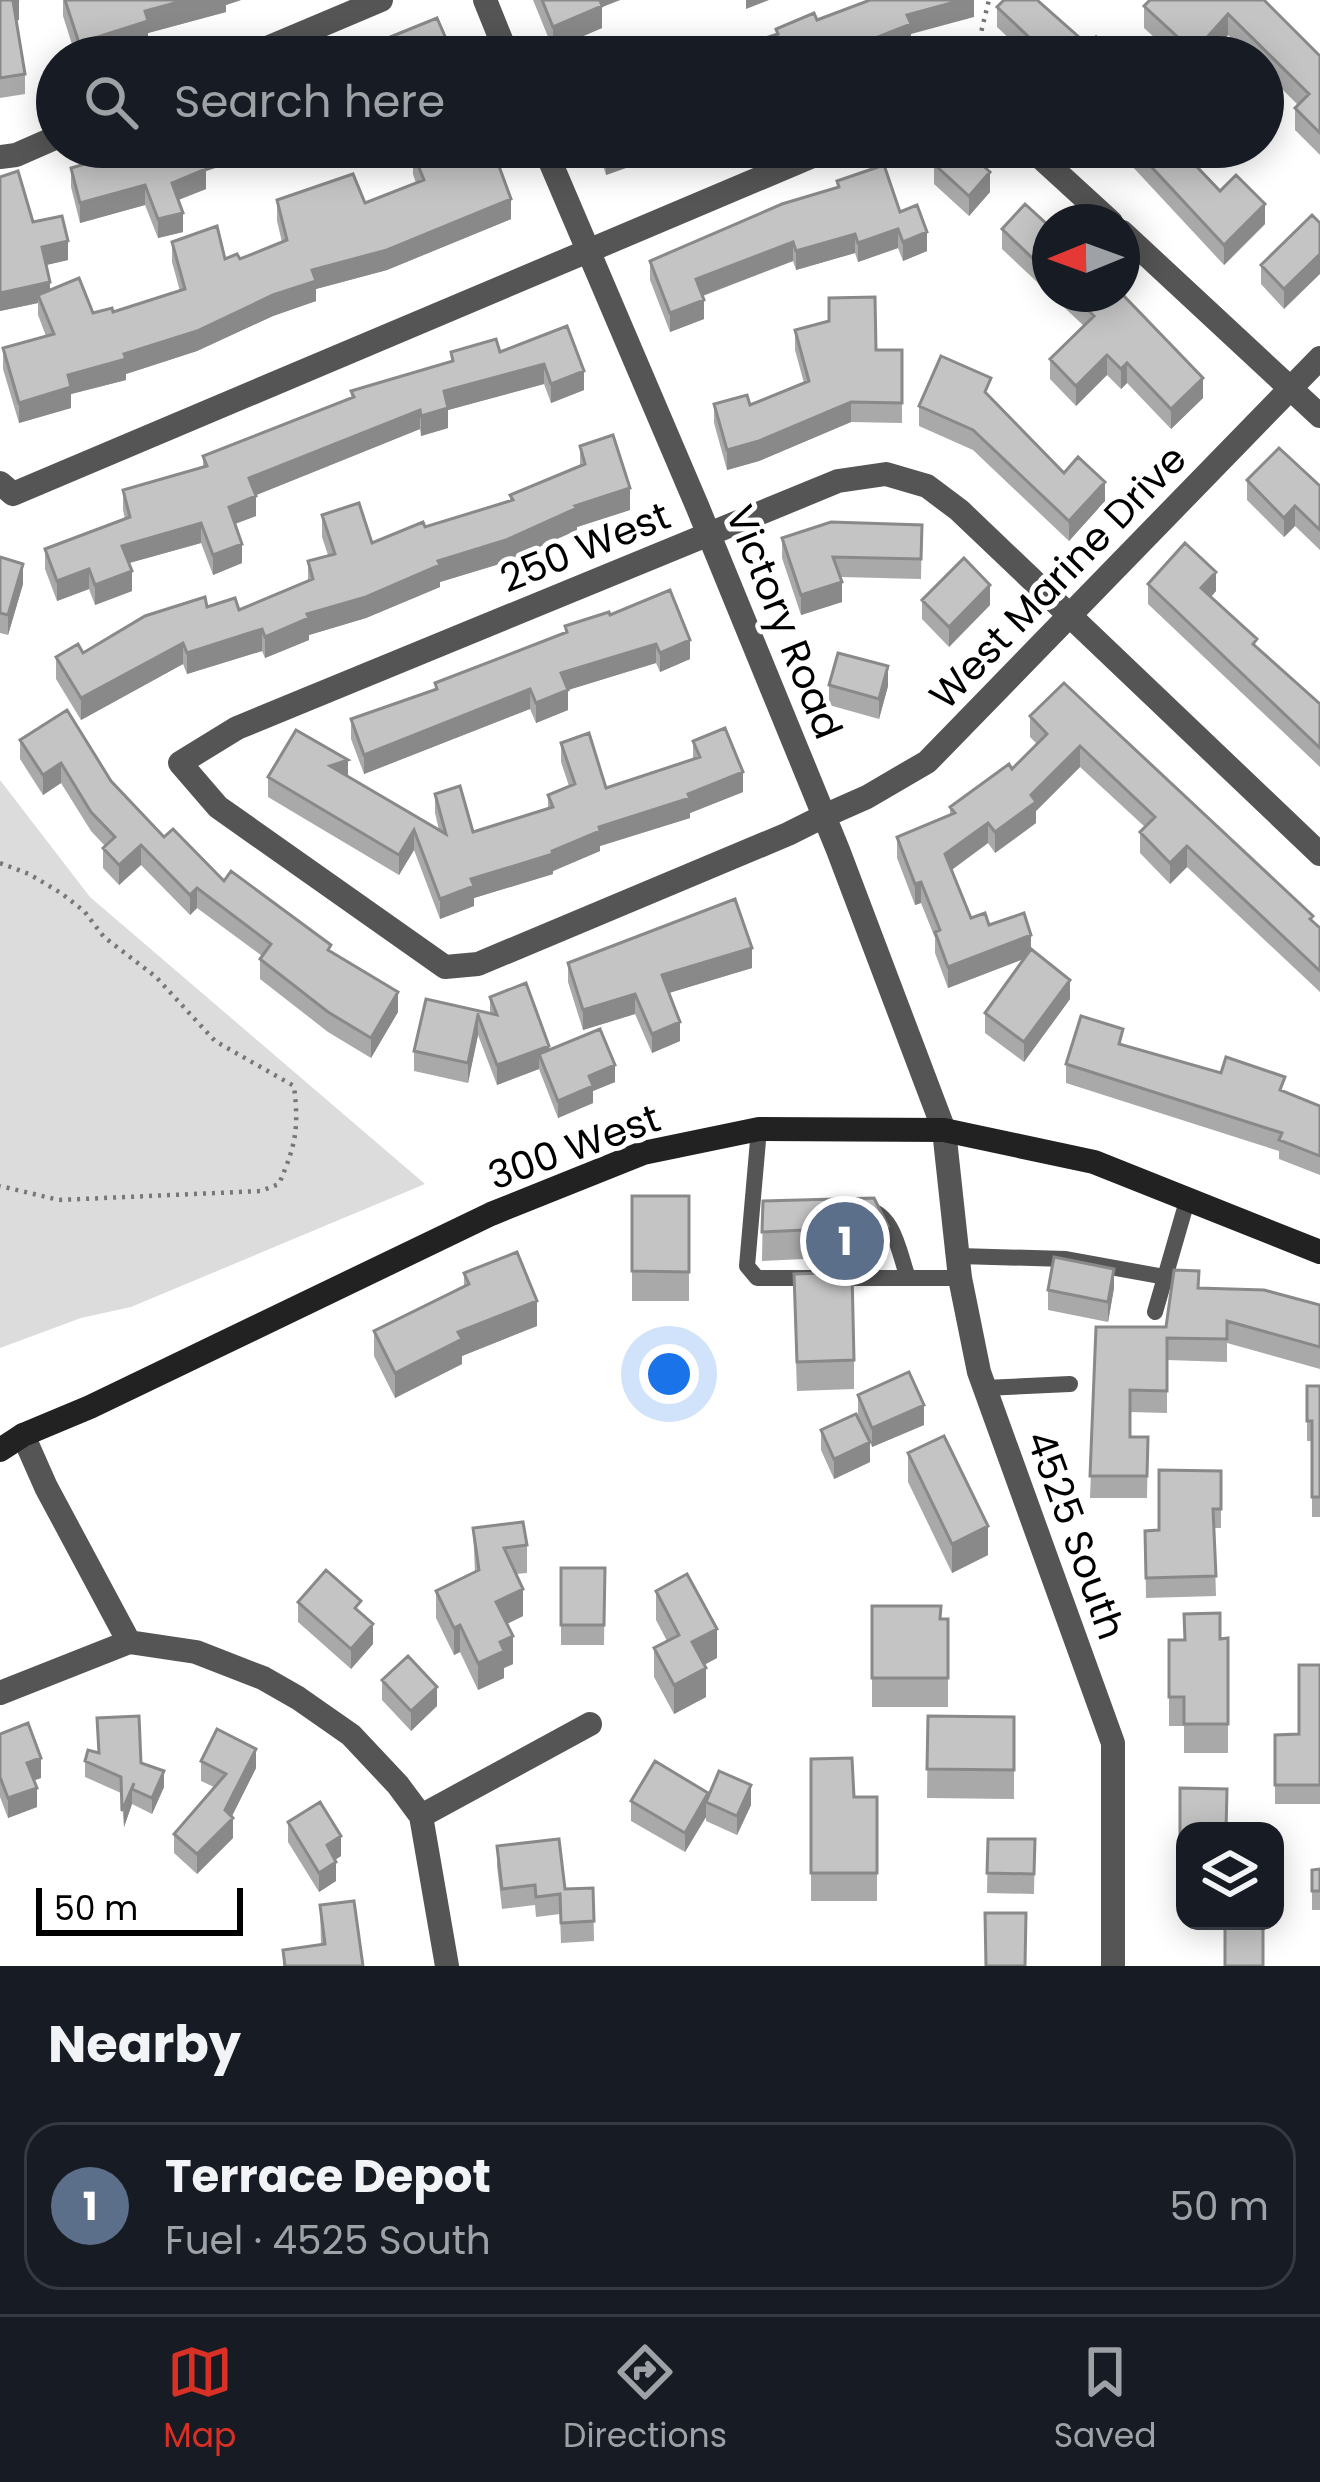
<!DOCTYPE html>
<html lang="en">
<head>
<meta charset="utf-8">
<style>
	body { margin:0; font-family:Poppins,sans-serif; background:#242831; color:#f1f3f6 }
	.controls { position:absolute; right:36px; bottom:36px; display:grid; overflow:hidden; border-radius:24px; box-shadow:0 6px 30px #0003 }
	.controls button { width:108px; height:108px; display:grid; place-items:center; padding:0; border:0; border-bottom:3px solid #363941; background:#171b24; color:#f1f3f6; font:60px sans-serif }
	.compass { position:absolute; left:1032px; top:204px; width:108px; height:108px; border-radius:50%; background:#171b24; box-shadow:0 6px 30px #0003; rotate:269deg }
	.scale { position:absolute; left:36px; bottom:30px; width:207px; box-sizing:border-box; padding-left:12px; border:6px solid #000; border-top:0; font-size:33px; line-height:42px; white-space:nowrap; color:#000; -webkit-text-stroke:9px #fff; paint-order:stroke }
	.you { position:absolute; left:669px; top:1374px; width:42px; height:42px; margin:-30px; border:9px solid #fff; border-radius:50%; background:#1a73e8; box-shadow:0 0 0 18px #1a73e833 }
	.badge { display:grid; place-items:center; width:78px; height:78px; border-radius:50%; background:#d93025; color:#fff; font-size:39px; font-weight:700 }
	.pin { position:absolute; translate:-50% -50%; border:6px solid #fff; box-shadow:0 3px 12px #0006 }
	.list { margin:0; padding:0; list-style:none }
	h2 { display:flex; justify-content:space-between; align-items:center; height:156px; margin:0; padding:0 48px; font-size:51px }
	h2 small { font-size:39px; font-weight:400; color:#9ea1a6 }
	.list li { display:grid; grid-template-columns:78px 1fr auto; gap:36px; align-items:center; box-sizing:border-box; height:168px; margin:0 24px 24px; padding:0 24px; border:3px solid #363941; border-radius:36px }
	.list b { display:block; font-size:45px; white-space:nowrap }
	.list p { margin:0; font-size:39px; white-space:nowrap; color:#9ea1a6 }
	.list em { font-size:39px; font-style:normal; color:#9ea1a6 }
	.icon { flex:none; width:66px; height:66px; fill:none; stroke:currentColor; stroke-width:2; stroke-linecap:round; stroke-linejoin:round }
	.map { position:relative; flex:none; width:1320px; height:1966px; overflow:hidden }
	.search { position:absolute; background:#171b24; box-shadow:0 6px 30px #0003; left:36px; right:36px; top:36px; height:132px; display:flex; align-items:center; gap:30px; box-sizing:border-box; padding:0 42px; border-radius:66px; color:#9ea1a6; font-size:45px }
	.sheet { height:348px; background:#171b24 }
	nav { display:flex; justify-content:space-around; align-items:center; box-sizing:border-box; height:168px; border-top:3px solid #363941; background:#171b24; font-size:33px; color:#9ea1a6 }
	nav a { display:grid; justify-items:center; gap:6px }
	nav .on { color:#d93025 }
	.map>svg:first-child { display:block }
</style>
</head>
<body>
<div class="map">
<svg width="1320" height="1966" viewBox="0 0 1320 1966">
	<rect width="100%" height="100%" fill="#fff"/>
	<path fill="#dcdcdc" d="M0,780L90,897L425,1184L131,1307L81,1318L0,1348Z"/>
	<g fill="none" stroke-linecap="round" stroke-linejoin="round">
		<path stroke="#777" stroke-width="4.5" stroke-dasharray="3 6" stroke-linecap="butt" d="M975,57L989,0
			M0,863L29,874L61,893L84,911L104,937L156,977L215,1041L294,1086C299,1129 296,1144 279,1184L261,1191L59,1200L0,1186"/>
		<path stroke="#555" stroke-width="16" d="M759,1129L747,1266L757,1278H960
			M862,1209C894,1210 899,1253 908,1278
			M959,1256L1066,1259L1165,1277
			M1155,1312L1187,1201
			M984,1388L1070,1384"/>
		<path stroke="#555" stroke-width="24" d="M246,57L381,0
			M1029,147L1111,222
			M0,157L16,155L57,137
			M1122,232L1320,416
			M0,483L13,494L834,147
			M824,816L788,834L478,964L445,967L218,807L180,763L237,728L838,481L886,474L927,486L959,510L1320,854
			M23,1435L46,1487L129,1642
			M0,1693L129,1642L196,1652L263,1678L298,1698L351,1735L398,1785L421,1816L447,1966
			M421,1816L590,1724"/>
		<path stroke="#555" stroke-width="24" d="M485,0L508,57
			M544,147L698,508L838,850L944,1130L960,1278L979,1372L1113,1743V1966
			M824,816L867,797L927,762L1320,358"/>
		<path stroke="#222" stroke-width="24" d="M0,1450L23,1435L90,1407L491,1214L643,1153L759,1129L944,1130L1094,1162L1320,1252"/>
	</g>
	<path fill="#a9a9a9" d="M0,0L19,20L16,21L25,74V94L0,98Z
		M63,0H241L226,5V12L148,33V44L107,57H76L63,16Z
		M533,0H620L602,7V28L553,49Z
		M1264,0L1320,56V155L1295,130V108L1298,105L1263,70V57H1250L1228,35L1209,57H1176L1144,28V6Z
		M997,7L1088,45L1114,57H1029L997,27Z
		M143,147H279L206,171V189L179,200L183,232L158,238L145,205L80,223L71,187V168Z
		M597,147H685L606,175Z
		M1108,147H1178L1220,191L1265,224L1224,265L1131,165L1128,167Z
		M413,153L511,219L387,270L316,289V301L273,316L197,351L126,374V380L71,394V408L19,423L3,369V348L46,336L38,315V303L0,311V177L33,222L68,260L46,265L50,290L93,313L113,312L180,291L172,262V242L225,259H240L282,242L277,221V200L365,203L416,183L413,174Z
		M934,164L990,192L969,216L934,184Z
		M837,181L900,212L927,251L903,261L898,248L858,262L855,253L796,270L793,261L703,296L704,319L670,332L650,280V261L837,187Z
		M1320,223L1284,309L1261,284V265Z
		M1050,227V294H1122L1203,398L1171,429L1127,383L1121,389L1107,375L1076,406L1050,379V359L1084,326L1002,249V229Z
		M567,326L584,390L551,403L544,384L448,410V428L421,436L420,429L256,495V516L235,524L242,563L213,575L201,543L129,563L132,591L95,605L89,589L57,601L45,569V549L125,519L123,510V490L203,467V456L351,398V391L451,362V352H500Z
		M795,330L876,350H902V423L851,422L759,461L727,470L714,423V404L750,405L804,383L795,350Z
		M991,398L1064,473L1105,501L1069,541L973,450L919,426V406Z
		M580,446L630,510L577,527V530L506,562L440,582V587L366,618L309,635V640L265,658L262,651L187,674L183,664L81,720L56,679V657L83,653L207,607L239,610L308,581V561L328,555L322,537V515L372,543L510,501V495L580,466Z
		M1247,480L1320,486V550L1295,526L1284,537L1247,500Z
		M922,525L921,579L840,577L842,602L801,615L782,558V538Z
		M0,557L23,584L8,635L0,633Z
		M1148,584L1216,591L1211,597L1257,647L1320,704V767L1148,604Z
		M922,600L990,605L949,647L922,619Z
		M610,615L690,659L660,672L656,663L568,690V710L536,723L530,709L364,774L351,739V719L435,690V683L565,633V626Z
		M1064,683L1320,928V992L1187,867L1170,884L1140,853V832L1145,827L1080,767L1036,811V823L995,853L988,843L951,870L971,918L989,925L1031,949L1070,999L1024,1062L985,1033V1013L1024,959L948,988L935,953V938L921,903L915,905L897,858V837L950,815V807L1012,769L1037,744L1030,737V716Z
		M829,685L888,686L879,719L829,705Z
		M20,740L111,781L164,837L224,881L331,952L398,1012L371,1058L328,1032L260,979V959L262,956L197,908L190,915L141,865L119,885L103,868V848L105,846L91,831L61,783L43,795L20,759Z
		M693,741L743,792L690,813V818L600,846V851L553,871V874L474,898V906L440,919L414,850L399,875L268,797V777L348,776L439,830L435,813V794L473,832L548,809V795L569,786L561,762V743L606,788L693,759Z
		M568,963L752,968L669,993L680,1041L652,1053L635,1014L583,1030L568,982Z
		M490,997L549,1050L615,1082L593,1091V1103L558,1118L539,1069L497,1085L478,1035L468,1083L414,1071V1051L426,999L490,1013Z
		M1123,1046L1285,1092L1320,1106V1175L1279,1159V1151L1066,1083V1064Z
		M632,1196H689V1301H632Z
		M763,1201L888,1226V1255L762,1261Z
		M464,1273L537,1326L462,1356V1364L395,1398L374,1356V1331L464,1286Z
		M1114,1288L1108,1322L1048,1310V1290Z
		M1199,1288L1320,1305V1369L1227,1343V1362L1167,1360V1413L1130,1412V1437H1148L1147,1498H1090L1096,1327H1166Z
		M794,1303L854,1360V1389L797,1391Z
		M1307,1386H1320V1517H1312V1441H1307Z
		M858,1395L924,1425L872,1447L858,1415Z
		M821,1430L870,1462L834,1479L821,1450Z
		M908,1453L988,1555L952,1573L908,1482Z
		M1221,1471V1528H1214L1216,1596L1146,1598L1145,1531L1159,1530Z
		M473,1528L527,1545V1573L516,1574L523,1616L507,1624L513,1664L504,1668V1678L478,1690L460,1652L454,1655L436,1618V1591L475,1572Z
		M561,1568H605L604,1645H561Z
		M656,1591L717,1658L704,1665L706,1697L674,1714L654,1677V1648L667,1641L656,1620Z
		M298,1602L361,1614L373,1644L351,1669L298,1622Z
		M872,1606L948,1619V1707H872Z
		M1228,1638V1753H1184V1726H1169V1640Z
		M1320,1665V1804H1275V1735L1299,1734Z
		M382,1680L437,1706L411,1731L382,1700Z
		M928,1716L1014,1717V1799L927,1798Z
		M97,1718L164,1787L152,1814L132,1804L124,1827L121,1793L85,1777V1761L98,1753Z
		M0,1734L41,1778L34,1780L37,1807L8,1818L0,1797Z
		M811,1759L854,1797H877V1901H811Z
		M201,1761L256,1768L232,1816L233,1838L197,1874L174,1853V1834L214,1787L201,1781Z
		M1180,1788L1185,1831V1909H1180Z
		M708,1793L751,1805L737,1835L706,1821V1817L685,1852L631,1821V1801Z
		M288,1822L341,1856L335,1860L336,1881L319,1892L288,1842Z
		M988,1839H1035L1034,1894L987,1893Z
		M497,1846L565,1889L593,1888L594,1941L561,1943L560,1914L536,1917L535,1905L502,1909L497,1866Z
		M1320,1869V1910H1312V1870Z
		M320,1905L363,1966H283V1950L321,1945Z"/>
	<path fill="#898989" d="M19,0V20L13,21V1Z
		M186,0H241L226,5V12L148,33V44L107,57H79V43L145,11Z
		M595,0H620L602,7V28L553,49V27Z
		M746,0H769L746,9Z
		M962,0H974V17L911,34V44L877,57H845V50L907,15Z
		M1228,14V35L1209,57H1194V52Z
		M218,147H279L206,171V189L172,202V183L200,153Z
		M288,147H316L288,158Z
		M354,147H390V148L354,161Z
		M628,147H685L606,175V155Z
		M1131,147V165L1128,167V148Z
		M990,172V192L969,216V196Z
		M145,185V205L80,223V203Z
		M511,199V219L387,270L316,289V301L273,316L197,351L126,374V380L71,394V408L19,423V403L68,375L124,354L312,270Z
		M1265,204V224L1224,265V245Z
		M183,213V232L158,238V219Z
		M898,229V248L858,262V243Z
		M927,232V251L903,261V242Z
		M855,234V253L796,270V251Z
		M68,241V260L42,266V247Z
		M793,242V261L696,298V279Z
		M1320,254V274L1284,309V289Z
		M50,282V301L38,295V303L0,311V293Z
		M704,300V319L670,332V313Z
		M1107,355V375L1076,406V386Z
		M1127,363V383L1121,389V369Z
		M544,364V384L448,410V428L421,436V416L444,391Z
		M584,371V390L551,403V384Z
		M1203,378V398L1171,429V409Z
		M851,402V422L759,461L727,470V450Z
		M420,410V429L249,498V478Z
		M1105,482V501L1069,541V521Z
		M630,488V510L577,527V530L506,562L440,582V587L366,618L309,635V640L265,658V637L307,614L575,506Z
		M256,496V516L229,526V507Z
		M1295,506V526L1284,537V518Z
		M201,523V543L122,565V546Z
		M242,544V563L213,575V555Z
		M23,564V584L8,635V615Z
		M89,569V589L57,601V581Z
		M132,571V591L95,605V585Z
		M1216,572V591L1201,608V588Z
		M842,582V602L801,615V595Z
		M990,585V605L949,647V627Z
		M262,629V651L187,674V653Z
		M690,640V659L660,672V653Z
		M183,643V664L81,720V698Z
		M656,644V663L568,690V710L536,723V703L561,673Z
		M888,666V686L879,719V699Z
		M530,689V709L364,774V755Z
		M1080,746V767L1036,811V823L995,853V832Z
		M348,760V780L330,766Z
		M61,763V783L43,795V775Z
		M743,772V792L690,813V818L600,846V851L553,871V874L474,898V906L440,919V899L471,879L552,851L599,827Z
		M988,823V843L945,875V854Z
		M414,830V850L399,875V855Z
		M141,845V865L119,885V865Z
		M1187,846V867L1170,884V863Z
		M921,882V903L915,905V884Z
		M197,888V908L190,915V895Z
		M1031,935V956L948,988V967Z
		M752,948V968L662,995V975Z
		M1070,980V999L1024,1062V1042Z
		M398,992V1012L371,1058V1038Z
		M635,994V1014L583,1030V1010Z
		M478,1015V1035L468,1083V1063Z
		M680,1022V1041L652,1053V1034Z
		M549,1046V1066L539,1054V1069L497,1085V1065Z
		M615,1065V1082L593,1091V1103L558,1118V1101L589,1076Z
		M1114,1269V1288L1108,1322V1302Z
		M537,1301V1326L462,1356V1364L395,1398V1373L458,1332Z
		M924,1405V1425L872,1447V1428Z
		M870,1442V1462L834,1479V1459Z
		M988,1526V1555L952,1573V1544Z
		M523,1589V1616L496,1629V1602Z
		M373,1624V1644L351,1669V1649Z
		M460,1625V1652L454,1655V1628Z
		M717,1629V1658L692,1671V1642Z
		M513,1636V1664L504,1668V1678L478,1690V1663L500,1642Z
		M706,1668V1697L674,1714V1685Z
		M437,1687V1706L411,1731V1711Z
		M256,1749V1768L229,1822L233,1818V1838L197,1874V1854L225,1810Z
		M41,1758V1778L27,1783V1763Z
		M164,1771V1787L152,1814V1798Z
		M751,1785V1805L737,1835V1816Z
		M37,1788V1807L8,1818V1798Z
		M132,1789V1804L124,1827V1811Z
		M708,1793L706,1802V1817L685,1852V1833Z
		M341,1836V1856L327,1865V1845Z
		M336,1862V1881L319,1892V1873Z"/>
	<path fill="#c4c4c4" stroke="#898989" stroke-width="3" d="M0,0H19L13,1L25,74L0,78Z
		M65,0H186L145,11L148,21L79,43Z
		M542,0H600L602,6L553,27Z
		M870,0H962L907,15L911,24L845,50L849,57H713L712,55L778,34L776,29L814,13L817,20Z
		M1004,0H1037L1088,45L1096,37L1114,56L1050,57L997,7Z
		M1150,0H1264L1320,56V133L1295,108L1309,94L1228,14L1194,52L1144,6Z
		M437,18L454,57H341Z
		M143,147H218L200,153L206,169L172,183L183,213L158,219L145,185L80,203L71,168Z
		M432,147H492L511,199L387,250L312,270L316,281L273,295L197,331L124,354L126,359L68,375L71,387L19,403L3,348L54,334L38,295L79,278L93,313L112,308L113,312L185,289L172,242L217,226L225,259L237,254L240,259L287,240L277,200L353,174L365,203L424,180L413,153Z
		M604,147H628L606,155Z
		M950,147H963L990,172L969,196L934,164Z
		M1133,147H1178L1220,191L1236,175L1265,204L1224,245Z
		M884,165L900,212L917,205L927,232L903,242L898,229L858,243L855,234L796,251L793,242L696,279L704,300L670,313L650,261L782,204L839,187L837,181Z
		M18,171L33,222L62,216L68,241L42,247L50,282L0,293V177Z
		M1025,204L1050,227V275L1002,229Z
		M1312,215L1320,223V254L1284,289L1261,265Z
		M1071,294H1122L1203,378L1171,409L1127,363L1121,369L1107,355L1076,386L1050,359L1094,316Z
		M875,297L876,350H902V403L851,402L759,441L727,450L714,404L747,395L750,405L809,381L795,330L829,321V298Z
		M567,326L584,371L551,384L544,364L444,391L448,408L421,416L420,410L249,478L256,496L229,507L242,544L213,555L201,523L122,546L132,571L95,585L89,569L57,581L45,549L130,517L123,490L207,466L203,456L354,397L351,391L453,361L451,352L496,339L500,352Z
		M941,356L991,378L985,392L1064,473L1078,457L1105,482L1069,521L973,430L919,406Z
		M613,435L630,488L575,506L577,508L506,540L438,561L440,565L366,597L307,614L309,618L265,637L262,629L187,653L183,643L81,698L56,657L78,644L83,653L145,616L205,597L207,607L235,598L239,610L313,579L308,561L335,554L322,515L359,503L372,543L423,522L425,527L513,500L510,495L585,464L580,446Z
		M1279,448L1320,486V530L1295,506L1284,518L1247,480Z
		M831,522L922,525L921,559L833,557L842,582L801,595L782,538Z
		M1185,543L1216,572L1201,588L1257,639L1253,644L1320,704V748L1148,584Z
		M0,557L23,564L8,615L0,613Z
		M964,558L990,585L949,627L922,600Z
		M670,590L690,640L660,653L656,644L561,673L568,690L536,703L530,689L364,755L351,719L437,689L435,683L567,632L565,626L609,612L610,615Z
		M838,653L888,666L879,699L829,685Z
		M1064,683L1313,916L1310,919L1320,928V971L1187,846L1170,863L1140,832L1155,817L1080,746L1031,795L1036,802L995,832L988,823L945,854L971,918L985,913L989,925L1024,913L1031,935L948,967L935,932L940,930L921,882L915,884L897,837L955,813L950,807L1009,764L1012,769L1047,734L1030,716Z
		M67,710L111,781L164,837L173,829L224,881L231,871L331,945L328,950L398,992L371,1038L328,1012L260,959L271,944L197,888L190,895L141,845L119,865L103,848L115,837L91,812L61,763L43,775L20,740Z
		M725,728L743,772L688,794L690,798L599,827L600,831L552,851L553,854L471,879L474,886L440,899L414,830L399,855L268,777L296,730L348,760L330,766L446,834L435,794L460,786L473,832L553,807L548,795L575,784L561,743L589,733L606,788L700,757L693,741Z
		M735,899L752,948L662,975L680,1022L652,1034L635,994L583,1010L568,963Z
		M1031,949L1070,980L1024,1042L985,1013Z
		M526,983L549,1046L497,1065L478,1015L468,1063L414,1051L426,999L497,1015L490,997Z
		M1081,1016L1123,1029L1119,1044L1221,1073L1226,1057L1285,1077L1280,1090L1320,1106V1156L1279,1140L1282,1133L1066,1064Z
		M600,1029L615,1065L589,1076L593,1086L558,1101L539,1054Z
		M632,1196H689V1272L632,1271Z
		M874,1198L888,1226L762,1232L763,1201Z
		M517,1252L537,1301L458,1332L462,1339L395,1373L374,1331L469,1284L464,1273Z
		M1054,1257L1114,1269L1108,1302L1048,1290Z
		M1174,1270L1199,1271L1198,1288L1264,1290L1320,1305V1347L1227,1321V1339L1167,1338V1391L1130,1390V1437H1148L1147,1476H1090L1096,1327H1166Z
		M852,1272L854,1360L797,1362L794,1274Z
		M909,1372L924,1405L872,1428L858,1395Z
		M1307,1386H1320V1497H1312V1421H1307Z
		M856,1414L870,1442L834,1459L821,1430Z
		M944,1436L988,1526L952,1544L908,1453Z
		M1159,1470L1221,1471V1509H1213L1216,1576L1146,1578L1145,1531L1159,1530Z
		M523,1522L527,1545L504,1548L523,1589L496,1602L513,1636L500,1642L504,1651L478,1663L460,1625L454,1628L436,1591L479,1570L473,1528Z
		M561,1568H605L604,1625H561Z
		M326,1570L361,1601L355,1608L373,1624L351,1649L298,1602Z
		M687,1574L717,1629L692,1642L706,1668L674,1685L654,1648L679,1635L656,1591Z
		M872,1606H941L940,1619H948V1678H872Z
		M1220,1613V1639L1228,1638V1724H1184V1697H1169V1640H1185L1184,1614Z
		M408,1656L437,1687L411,1711L382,1680Z
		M1299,1665H1320V1785H1275V1735L1299,1734Z
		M139,1716L141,1763L164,1771L152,1798L132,1789L134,1783L122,1811L121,1777L85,1761L88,1750L99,1753L97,1718Z
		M928,1716L1014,1717V1770L927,1769Z
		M28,1723L41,1758L27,1763L37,1788L8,1798L0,1777V1734Z
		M217,1729L256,1749L225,1810L233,1818L197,1854L174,1834L226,1774L201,1761Z
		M852,1758L854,1797H877V1873H811V1759Z
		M655,1761L708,1793L685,1833L631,1801Z
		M719,1771L751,1785L737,1816L706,1802Z
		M1180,1788L1227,1789L1226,1831H1185V1880H1180Z
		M320,1802L341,1836L327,1845L336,1862L319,1873L288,1822Z
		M559,1839L565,1889L593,1888L594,1921L561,1923L560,1894L536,1897L535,1885L502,1889L497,1846Z
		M988,1839H1035L1034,1874L987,1873Z
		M1320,1869V1891H1312V1870Z
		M354,1901L363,1966H285L283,1950L325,1944L320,1905Z
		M985,1913H1026L1025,1966H986Z
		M1263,1925V1966H1225V1926Z"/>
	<g text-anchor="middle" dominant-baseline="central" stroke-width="10" stroke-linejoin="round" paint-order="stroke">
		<g font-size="39" fill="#000" stroke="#fff">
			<text transform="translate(585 547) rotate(-22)">250 West</text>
			<text transform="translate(1058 577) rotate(-46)">West Marine Drive</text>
			<text transform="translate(784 622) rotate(68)">Victory Road</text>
			<text transform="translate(574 1147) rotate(-20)">300 West</text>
			<text transform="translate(1076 1535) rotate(70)">4525 South</text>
		</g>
	</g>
</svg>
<div class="controls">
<button><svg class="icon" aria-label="layers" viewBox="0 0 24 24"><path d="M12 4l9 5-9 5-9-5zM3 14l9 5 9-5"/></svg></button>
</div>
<svg class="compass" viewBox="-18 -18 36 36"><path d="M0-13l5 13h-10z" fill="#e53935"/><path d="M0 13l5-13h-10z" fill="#9ea1a6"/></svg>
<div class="scale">50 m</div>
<div class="you"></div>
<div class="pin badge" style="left:845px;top:1241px;background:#5c6f8a">1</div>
<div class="search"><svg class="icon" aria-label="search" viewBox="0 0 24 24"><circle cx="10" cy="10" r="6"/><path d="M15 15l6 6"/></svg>Search here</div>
</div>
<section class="sheet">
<h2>Nearby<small></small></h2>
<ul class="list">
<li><span class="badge" style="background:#5c6f8a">1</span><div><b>Terrace Depot</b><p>Fuel · 4525 South</p></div><em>50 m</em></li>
</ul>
</section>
<nav>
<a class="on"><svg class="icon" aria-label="map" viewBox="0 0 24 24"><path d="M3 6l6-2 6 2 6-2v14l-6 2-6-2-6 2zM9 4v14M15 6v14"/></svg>Map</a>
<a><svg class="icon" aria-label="directions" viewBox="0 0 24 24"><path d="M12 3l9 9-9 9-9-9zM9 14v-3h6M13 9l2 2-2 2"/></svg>Directions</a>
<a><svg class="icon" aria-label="saved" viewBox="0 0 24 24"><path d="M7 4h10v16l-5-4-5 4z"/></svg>Saved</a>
</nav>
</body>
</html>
